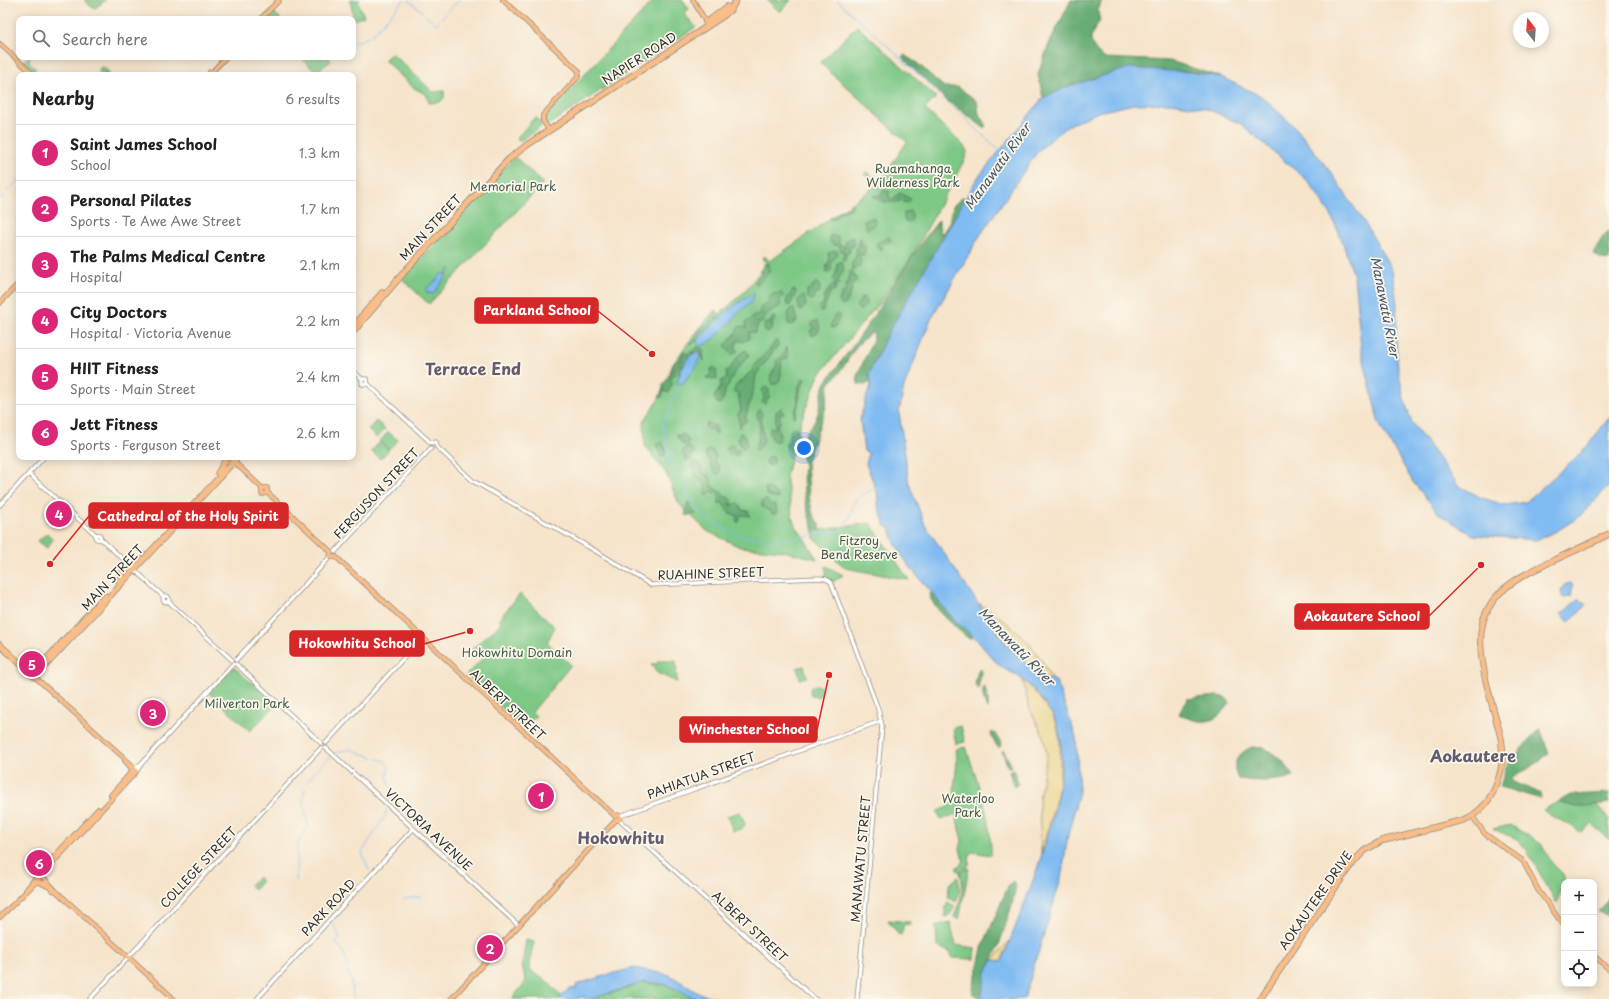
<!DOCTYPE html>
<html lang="en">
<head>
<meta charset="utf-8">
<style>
	body { margin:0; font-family:"Playpen Sans",sans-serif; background:#f6f6f6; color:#202124 }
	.controls { position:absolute; right:12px; bottom:12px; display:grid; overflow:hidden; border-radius:8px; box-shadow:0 2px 10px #0003 }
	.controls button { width:36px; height:36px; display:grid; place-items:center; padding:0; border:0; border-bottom:1px solid #e0e0e0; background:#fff; color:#202124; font:20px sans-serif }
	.compass { position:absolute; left:1513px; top:12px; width:36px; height:36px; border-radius:50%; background:#fff; box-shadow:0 2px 10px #0003; rotate:343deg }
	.you { position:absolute; left:804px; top:448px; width:14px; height:14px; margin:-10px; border:3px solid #fff; border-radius:50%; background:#1a73e8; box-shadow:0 0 0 6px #1a73e833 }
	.badge { display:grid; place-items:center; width:26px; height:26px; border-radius:50%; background:#db2777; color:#fff; font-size:13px; font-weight:700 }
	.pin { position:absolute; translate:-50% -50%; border:2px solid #fff; box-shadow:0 1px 4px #0006 }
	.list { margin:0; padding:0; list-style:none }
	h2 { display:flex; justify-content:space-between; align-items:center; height:52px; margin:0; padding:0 16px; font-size:17px }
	h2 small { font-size:13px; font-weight:400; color:#757577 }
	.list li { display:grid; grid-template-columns:26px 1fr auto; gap:12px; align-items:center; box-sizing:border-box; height:56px; padding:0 16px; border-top:1px solid #e0e0e0 }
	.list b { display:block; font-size:15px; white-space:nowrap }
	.list p { margin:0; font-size:13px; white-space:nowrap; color:#757577 }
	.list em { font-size:13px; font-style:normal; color:#757577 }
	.icon { flex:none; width:22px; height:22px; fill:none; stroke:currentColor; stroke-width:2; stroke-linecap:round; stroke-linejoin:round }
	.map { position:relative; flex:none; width:1609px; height:999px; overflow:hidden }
	.search { position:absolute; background:#fff; box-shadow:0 2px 10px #0003; left:16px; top:16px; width:340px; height:44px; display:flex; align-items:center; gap:10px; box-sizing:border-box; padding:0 14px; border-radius:8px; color:#757577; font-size:15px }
	.panel { position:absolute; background:#fff; box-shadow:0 2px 10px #0003; left:16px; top:72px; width:340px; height:388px; border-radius:8px }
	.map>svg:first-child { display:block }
</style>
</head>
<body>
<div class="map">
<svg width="1609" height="999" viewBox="0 0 1609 999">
	<rect width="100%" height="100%" fill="#fbf7ec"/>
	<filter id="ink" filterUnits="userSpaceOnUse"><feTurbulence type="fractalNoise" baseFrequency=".025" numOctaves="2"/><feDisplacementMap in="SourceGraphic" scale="8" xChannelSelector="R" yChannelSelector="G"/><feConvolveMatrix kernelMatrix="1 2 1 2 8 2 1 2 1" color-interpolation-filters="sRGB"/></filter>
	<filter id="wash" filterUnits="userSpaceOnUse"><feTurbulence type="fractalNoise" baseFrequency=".012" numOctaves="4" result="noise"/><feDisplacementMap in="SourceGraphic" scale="16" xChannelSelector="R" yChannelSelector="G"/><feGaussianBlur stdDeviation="0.9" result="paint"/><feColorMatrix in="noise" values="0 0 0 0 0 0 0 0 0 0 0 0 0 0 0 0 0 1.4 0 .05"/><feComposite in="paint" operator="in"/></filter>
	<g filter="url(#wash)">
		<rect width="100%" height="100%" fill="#f6e4cb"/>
		<path fill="#7ec886" stroke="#547a58" d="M84,0H106L94,9Z
			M350,0H360L358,2L364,16L354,20Z
			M654,0H683L689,9L684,14L696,27L547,126L544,118Z
			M767,0H791L780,12Z
			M271,10L281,19H263Z
			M857,26L936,97L925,109L963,145L967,151L966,157L911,258L881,301L819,375L801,421L786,475L793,521L817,559L783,551L740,547L707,531L679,504L666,473L645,446L644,421L658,400L673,364L693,336L715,310L720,314L744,292L767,263L762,259L764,256L770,261L877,185L864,174L867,172L876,180H881L907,142L820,63Z
			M392,53L433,92L444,91V98L440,102L429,103L427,95L414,88L384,60Z
			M28,57H30L29,63L36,69L33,72L23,62Z
			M300,57H329L331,61L316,72Z
			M102,66L110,73L108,75H102L98,71Z
			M535,117L539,120L541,127L519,142L516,139Z
			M515,157L543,183L429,304L402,279Z
			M376,421L385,429L377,438L368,430Z
			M388,432L398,440L389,449L380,441Z
			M380,442L389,450L380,459L371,451Z
			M870,523L909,580L845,568L814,538V531Z
			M47,533L53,539L47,548L38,541Z
			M826,566L843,575L833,582L826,577Z
			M520,594L555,627L547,642L571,665L532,712L536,716L525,727L521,725L466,675L482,659L472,649L502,623L499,619Z
			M658,661H676L677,682L657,673L651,664H657Z
			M804,666L807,677L800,679L797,668Z
			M234,667L276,705L250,731L209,693Z
			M810 691a6 6 0 1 1 12 0a6 6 0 1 1-12 0Z
			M961,726L965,742L956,744L953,728Z
			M966,747C977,782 992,818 991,855L972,852L970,854L969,865L959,872L956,868L964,862L960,849L962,841L956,814L941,820L937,811L946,808L953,802L957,760L956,749Z
			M1558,802L1577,807L1596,804L1609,819V840L1592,824L1580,832C1569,822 1554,820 1543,810Z
			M740,812L745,824L743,828L733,831L727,816Z
			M1511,825L1541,844L1552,863L1563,874L1565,880L1560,891L1557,904L1526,849L1517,839L1493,829Z
			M967,868H969L959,920L954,917C959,902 966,889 960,873Z
			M258,877L262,881L254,890L250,886Z
			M958,877L960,890L956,902L948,897L949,885Z
			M947,902L955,906L949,916L945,917V907H947Z
			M888,920L910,922V925L904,924L901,935L898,934Z
			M950,922L956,945L975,948L974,959L952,958L951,953L937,946L936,926Z
			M526,940L534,942L529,963L531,971L548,982L561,996L558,999H512L526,981L522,966Z
			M641,982L667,985L696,999H590L629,988Z"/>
		<path fill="#66ac73" stroke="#486c4f" d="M1071,0H1102L1098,11L1100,21C1087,39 1088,43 1104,58L1170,61L1221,77L1190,72L1129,68L1069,86L1043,98L1038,74L1049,44Z
			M904,55L917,63L944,87H958L977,101L979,114L986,126L984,128L945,99L902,57Z
			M884,190L889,191V198H894L900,193L911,199L908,203L904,202L903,199C895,205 880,203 873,196L880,195V196Z
			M962,197L966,198L887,335L869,374L871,382L865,385L858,384L857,376L873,340L874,333L869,334L856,347L840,372L829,384L825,410L807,461L809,496L813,515L820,525V530L814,531C804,503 802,490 804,461L802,460C802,452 802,443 805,435C808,428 815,424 817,416C821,404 820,394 826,382L863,332L924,239L939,220V227L942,234L949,223L953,206Z
			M852,203V208L842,212L833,220L830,218Z
			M910,211L912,213V220L909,223L904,220V213Z
			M871,218H874L875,225L867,230L864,221Z
			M1609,231V260L1601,259L1593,253L1604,235Z
			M831,235L838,237L839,242L837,246L831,243L829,238Z
			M851,236H853L854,246L849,248L850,252L846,254L845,261L842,259L845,253L840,250L839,245L841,244L844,248L847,239L851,238Z
			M889,237L891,241L881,245L883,249L878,248L876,243Z
			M859,238H861V245L863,244L866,246L864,255H858L861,260L860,266L854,269L853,273L857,280L851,286L852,290L846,304L842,306L839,301L842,293L846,291V284L849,283L847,280L850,276V271L852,269V263L855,259Z
			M837,250L838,253L831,262V271L828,274L826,271L828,267H826L829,261L828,253Z
			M841,261L844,269L838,280L840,284L836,285L835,290L830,292L823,311H821L819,307L824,303L823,297H825L826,292L829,291L828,289L835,282L833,279L836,273L837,264Z
			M765,263L769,264V272L759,283L755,284L757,278L764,273L759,272Z
			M816,282L820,287V292L815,294L814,299L810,300L807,297V290L812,289V286Z
			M793,290L796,291L795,298L792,297L793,301L789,306L786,303L787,299Z
			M781,292L783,296L780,300V306L770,312L766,316L763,317L764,321L762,323L759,322L755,333L749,332V339L743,342L738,340L737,344H735L737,352L732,355L725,345L730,341V338L734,337V334H736L737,329L741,326L747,328L745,323L756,315L761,314L760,308L769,301L768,297L771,295Z
			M802,296H804L806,305L801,311L799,309L798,300Z
			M862,297L866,299L867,304L860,311L856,306Z
			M791,308L794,309L797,321L791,325L788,324C787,318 788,314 791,308Z
			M839,314L840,316L835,327L832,328L831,325L834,316Z
			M716,316L721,319L717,326L698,341H696L692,344L690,343L696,339L694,337L704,325H707Z
			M774,316L776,319L773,321L772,329L768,333L765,332L764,325L766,323L770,324V321Z
			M814,321H818C821,327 819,335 812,336L810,331L813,329L812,324Z
			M776,340L778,342V345L756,375L755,384L746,416V422L741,424L740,428L738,413L741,411L738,393H734C734,384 739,383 745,379V377L753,370L754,365L770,349Z
			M697,347L703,349L704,361L700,351L688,355L687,361L683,365L679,375L678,370L685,354L695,350Z
			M787,347L788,358L782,360C780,369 783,378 777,384H773L770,377L777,364L776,361L784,354L785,348Z
			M746,350L749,355C742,364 731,374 729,385L726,388L723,399L720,404L717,403L714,397L721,387V381L727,378L726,371C735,365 736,354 746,350Z
			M682,351H685L675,371L676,374L671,379L673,384L671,386L668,393L664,391L661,398L659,397L664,389L662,385L670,377V372L673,370V365L681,356Z
			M713,367L716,369L717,379L706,378V377L710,376L711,369Z
			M802,379H805L799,393L800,395L795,417H793L798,403L797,391Z
			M765,387L769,390V397L765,404L762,402L764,398L762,390Z
			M782,407L784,414L780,413V423L777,424L780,436L778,441H773L769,431L770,428H775L776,412Z
			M759,409L762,412L761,417L764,441L759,449L756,450V443L758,442L760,427L757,415Z
			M708,422L712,426L715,425L717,433L715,435L712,430L708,429L705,427Z
			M795,427L800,435L799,442L792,445L793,453L788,449L786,444L790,442L789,436L791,430Z
			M740,433C746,435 748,442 746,448L743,449L738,440Z
			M682,434H684L689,441L688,443L683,445L676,435L681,436Z
			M662,442L665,447L666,454L661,457L656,445Z
			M733,444V450H740L738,455H729L726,448Z
			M688,445L695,452L692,454L691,460H686L682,452Z
			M709,450H712L716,456L714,461L719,466L720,474H717L711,468L710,460L706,457V452Z
			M765.5 461a4.5 4.5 0 1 1 9 0a4.5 4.5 0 1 1-9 0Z
			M693,461L700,464L704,475L707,474L711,478V485L718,491L722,492L724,498L726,496L733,501L732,505L729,503L730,506L738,503L742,510L748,511L750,516L741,515L738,523L736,520L738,516L729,513L722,502L719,505V495L712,491L708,496L705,495V485L697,478L691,467Z
			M765,488H769L777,494L778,499L767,495Z
			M766,499L770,504L776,505L777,514H773L770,511L762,507V502Z
			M688,502L690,503V507L696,515L691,513L688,516L685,515Z
			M932,593L957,622L972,635V638H968C958,630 931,606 929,594Z
			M980,668L982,669L978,689L975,684L978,670Z
			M984,685L988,698V707L987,709C984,703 981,691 984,685Z
			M1217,696L1225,697L1230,703C1216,725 1200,725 1179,714L1187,699Z
			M1540,728L1549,753L1525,771L1512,777L1515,783L1540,793L1541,799L1500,787L1506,766Z
			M994,732L1002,744L999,748C995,745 992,738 991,733Z
			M1252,747L1265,748L1282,760L1294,776C1275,783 1257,781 1238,779C1230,764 1238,753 1252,747Z
			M1002,751H1004L1012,767H1008Z
			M1013,770L1015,771L1018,784L1014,787L1009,772Z
			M1609,793V803L1577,807L1558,802L1570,795Z
			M1014,881L1016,886L1012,905L998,948L986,972L981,999L972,993L982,948L1009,884Z
			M1609,897V916L1598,912Z"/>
		<path fill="#eeda9e" stroke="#8c8264" d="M979,603C1010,623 1038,646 1052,680C1021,670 996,629 979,603Z
			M1023,680L1030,686L1052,714L1057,726L1060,742V784L1041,854L1039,798L1047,754L1043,735L1029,707Z
			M1009,941L1002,961L993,960Z"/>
		<path fill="#80bbf2" stroke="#56738e" d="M1129,68L1190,72L1221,77L1261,96L1297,129L1332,174L1366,225L1392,270L1397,304L1396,340L1398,369L1404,399L1412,423L1459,486L1482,498L1505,505L1526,502L1584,450L1609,418V486L1579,517L1557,531L1536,540L1473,535L1439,514L1413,482L1379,424L1361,348L1354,276L1341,238L1330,213L1308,181L1241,124L1205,108L1171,103L1134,104L1098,112L1067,126L1038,151L979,237L930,321L904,387L899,412L909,484L925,525L1004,642L1024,661L1046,678L1056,681L1076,737L1079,791L1068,835L1061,879L1024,999H981L986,972L993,960L1002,961C1023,905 1085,768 1052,714C1042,699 1030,684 1015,674C1011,672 1007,671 1004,669C992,660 983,646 973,636C968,631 961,627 956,622C946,611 937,599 927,587C916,576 891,544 891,529L885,525L878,505L877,491L866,464L869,453L864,451L860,419L866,398L871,386L869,374L887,335L976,180L1043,98L1069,86Z
			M449,269H451L435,292L433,294L426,292L427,288L436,281L441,274H446Z
			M754,293L752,302L745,307L713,340L702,346H699L697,341C709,328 724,314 738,303C744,298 749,298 754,293Z
			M697,352L701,354L696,367L683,383L678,384L677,381C681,371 686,356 697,352Z
			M1570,583L1573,585L1571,596L1565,598L1562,597L1561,590L1564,585Z
			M1579,599L1586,605L1569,622L1561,614Z
			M635,968L670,975L698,993L719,999H696L667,985L646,982L590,999L579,997L578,999H558L569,989L577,988L576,985L578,984L610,974Z"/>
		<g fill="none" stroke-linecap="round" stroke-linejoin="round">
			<path stroke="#80bbf2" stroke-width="1" d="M408,0L423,12
				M837,0L938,92
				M426,16L436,24L459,0
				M267,18L269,19
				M353,43L371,36L404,0
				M941,96L999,150
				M8,191L19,179
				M0,199L3,196
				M679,384L663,426L670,460L691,501L710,521L737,535L777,540L810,536
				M813,535C822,534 833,533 841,528C859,516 842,496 877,489
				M336,753L350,749L374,758
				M378,759L385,761L389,767L387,776L391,789L390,802
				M307,782L317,769L330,757
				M369,871L362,852L384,818L387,810
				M296,881L297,845L308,827L303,799L305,789
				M404,899L420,897
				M332,922L340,937L336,943C344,951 347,957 347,968
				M348,972L352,984L353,999"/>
		</g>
	</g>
	<g filter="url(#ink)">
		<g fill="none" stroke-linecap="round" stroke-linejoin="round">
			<g stroke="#90887b" stroke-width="5">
				<path id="minor" d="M353,371L362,379
					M362,379H367L368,384
					M362,379V384H368
					M368,384L431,443
					M431,443L436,442L437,447
					M437,447L473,481L594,550L651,585L819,578L826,579L831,582L878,709L882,726L857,999
					M29,474L96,535
					M0,505L44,457
					M95.5 537a2.5 2.5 0 1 1 5 0a2.5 2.5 0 1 1-5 0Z
					M100,538L163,596
					M335,552L431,448
					M163 599a3 3 0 1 1 6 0a3 3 0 1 1-6 0Z
					M168,601L232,660
					M236,660L330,557
					M236,664L321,743
					M326,743L422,638
					M326,748L518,925
					M142,763L136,772L133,770L142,763L233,664
					M620,816L881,721
					M619,820L815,999
					M90,999L321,748
					M257,999L413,829"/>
			</g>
			<g stroke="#90887b" stroke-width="5.5">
				<path id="major" d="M503,0L579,71L578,77L543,115V121L549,130
					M693,0L707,24
					M261,19L279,0
					M0,44L34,75
					M212,72L226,57
					M210,75V72H212
					M0,303L19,283
					M231,459L262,488
					M262,488V494L268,493
					M262,488H267L268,493
					M268,493L331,552
					M331,552L330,557H336
					M336,557L615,816
					M111,795L133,770L125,761
					M615,816L618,815L620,817L619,820H616
					M1472,816L1485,834L1523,861L1538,890L1564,926
					M40,874L56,891L174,999
					M45,882L52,890L56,891
					M34,883L40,882L47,886
					M26,890L41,871L98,809
					M0,917L30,888L136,772L133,766L35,677
					M1594,956L1609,969
					M451,999L616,820"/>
			</g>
			<g stroke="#90887b" stroke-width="7">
				<path id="highway" d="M706,23L727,7
					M353,326L382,293
					M353,332L405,271L509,159L527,145L723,16L731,9L736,0
					M218,473L224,463L225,457
					M119,581L126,563
					M0,645L35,677L238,457
					M32,675L105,596
					M1260,999L1350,866L1364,851L1381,841L1464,820C1494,807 1507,769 1501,738C1494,709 1483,679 1481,649C1476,597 1514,579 1554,560C1572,552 1591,543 1609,534"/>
			</g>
			<use href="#minor" stroke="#fff" stroke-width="3.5"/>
			<use href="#major" stroke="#f8bd89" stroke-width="4"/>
			<use href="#highway" stroke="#f8bd89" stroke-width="5.5"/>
		</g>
	</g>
	<g text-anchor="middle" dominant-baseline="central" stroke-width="3.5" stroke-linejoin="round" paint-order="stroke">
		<g font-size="12" fill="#2b2b2b" stroke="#fbf7ec">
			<text transform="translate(639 58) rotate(-33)">NAPIER ROAD</text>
			<text transform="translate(430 227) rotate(-47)">MAIN STREET</text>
			<text transform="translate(376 493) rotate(-47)">FERGUSON STREET</text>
			<text transform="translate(711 573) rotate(-2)">RUAHINE STREET</text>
			<text transform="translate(112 577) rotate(-47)">MAIN STREET</text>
			<text transform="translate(508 704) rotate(43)">ALBERT STREET</text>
			<text transform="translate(701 775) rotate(-20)">PAHIATUA STREET</text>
			<text transform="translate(429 829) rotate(43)">VICTORIA AVENUE</text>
			<text transform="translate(860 859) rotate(-85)">MANAWATU STREET</text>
			<text transform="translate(198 867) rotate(-47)">COLLEGE STREET</text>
			<text transform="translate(1315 900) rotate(-55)">AOKAUTERE DRIVE</text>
			<text transform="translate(328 907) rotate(-47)">PARK ROAD</text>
			<text transform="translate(750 926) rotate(43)">ALBERT STREET</text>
		</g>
		<g font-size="12" fill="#445a46" stroke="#fbf7ec">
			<text x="913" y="168">Ruamahanga<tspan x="913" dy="14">Wilderness Park</tspan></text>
			<text x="513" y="186">Memorial Park</text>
			<text x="859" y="540">Fitzroy<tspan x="859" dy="14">Bend Reserve</tspan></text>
			<text x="517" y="652">Hokowhitu Domain</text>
			<text x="247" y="703">Milverton Park</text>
			<text x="968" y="798">Waterloo<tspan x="968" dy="14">Park</tspan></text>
		</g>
		<g font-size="13" font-style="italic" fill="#445667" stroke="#fbf7ec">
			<text transform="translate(997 166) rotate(-54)">Manawatū River</text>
			<text transform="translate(1386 307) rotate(79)">Manawatū River</text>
			<text transform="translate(1017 646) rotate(46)">Manawatū River</text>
		</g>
		<g font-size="16" font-weight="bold" fill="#645c6d" stroke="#fbf7ec">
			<text x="473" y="368">Terrace End</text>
			<text x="1473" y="755">Aokautere</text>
			<text x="621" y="837">Hokowhitu</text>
		</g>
	</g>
	<path fill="none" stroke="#d62828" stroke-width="1.5" d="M652 354L598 311M50 564L89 516M1481 565L1429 616M470 631L424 644M829 675L817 730"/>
	<g fill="#d62828" stroke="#fbf7ec" stroke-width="1.5">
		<circle cx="652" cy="354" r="4"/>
		<circle cx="50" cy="564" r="4"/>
		<circle cx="1481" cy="565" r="4"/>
		<circle cx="470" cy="631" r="4"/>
		<circle cx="829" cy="675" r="4"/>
	</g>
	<g fill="#d62828" stroke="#d62828" stroke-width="1.5">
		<rect x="475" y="298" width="123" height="25" rx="4"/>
		<rect x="89" y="503" width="199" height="25" rx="4"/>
		<rect x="1295" y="604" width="134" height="25" rx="4"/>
		<rect x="290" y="631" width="134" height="25" rx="4"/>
		<rect x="680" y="717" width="137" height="25" rx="4"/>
	</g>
	<g font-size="13" text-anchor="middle" font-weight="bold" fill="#fff">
		<text x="537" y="315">Parkland School</text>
		<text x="188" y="521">Cathedral of the Holy Spirit</text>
		<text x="1362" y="621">Aokautere School</text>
		<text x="357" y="648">Hokowhitu School</text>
		<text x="749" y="734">Winchester School</text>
	</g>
</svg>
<div class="controls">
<button>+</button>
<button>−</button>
<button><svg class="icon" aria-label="locate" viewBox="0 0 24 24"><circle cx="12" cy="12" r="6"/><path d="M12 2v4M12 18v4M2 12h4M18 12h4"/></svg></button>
</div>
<svg class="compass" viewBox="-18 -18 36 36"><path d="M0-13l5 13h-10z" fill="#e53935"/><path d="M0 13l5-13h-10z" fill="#757577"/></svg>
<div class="you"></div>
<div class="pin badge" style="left:541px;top:796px">1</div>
<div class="pin badge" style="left:490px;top:948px">2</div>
<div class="pin badge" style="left:153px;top:713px">3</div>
<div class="pin badge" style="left:59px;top:514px">4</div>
<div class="pin badge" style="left:32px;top:664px">5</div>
<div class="pin badge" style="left:39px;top:863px">6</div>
<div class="search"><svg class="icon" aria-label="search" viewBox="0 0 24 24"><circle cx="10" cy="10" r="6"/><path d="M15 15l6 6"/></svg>Search here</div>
<section class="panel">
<h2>Nearby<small>6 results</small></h2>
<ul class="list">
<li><span class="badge">1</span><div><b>Saint James School</b><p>School</p></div><em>1.3 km</em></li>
<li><span class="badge">2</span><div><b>Personal Pilates</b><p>Sports · Te Awe Awe Street</p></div><em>1.7 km</em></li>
<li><span class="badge">3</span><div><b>The Palms Medical Centre</b><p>Hospital</p></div><em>2.1 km</em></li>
<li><span class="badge">4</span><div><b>City Doctors</b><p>Hospital · Victoria Avenue</p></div><em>2.2 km</em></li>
<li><span class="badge">5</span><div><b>HIIT Fitness</b><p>Sports · Main Street</p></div><em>2.4 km</em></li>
<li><span class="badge">6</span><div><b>Jett Fitness</b><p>Sports · Ferguson Street</p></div><em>2.6 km</em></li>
</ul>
</section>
</div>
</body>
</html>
